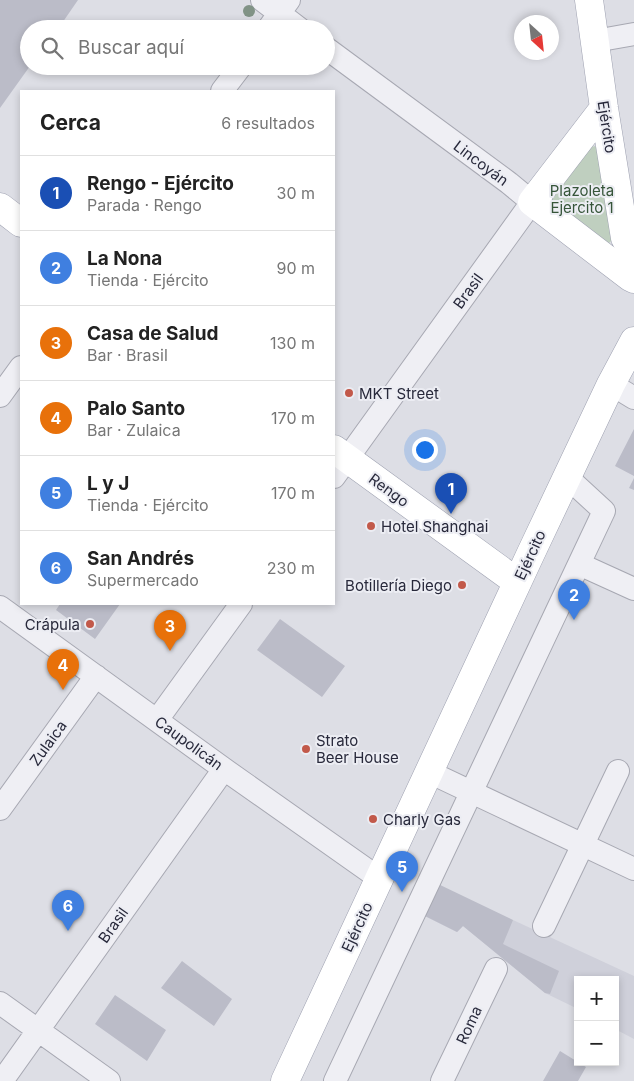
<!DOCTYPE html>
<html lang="es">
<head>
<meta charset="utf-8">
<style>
	body { margin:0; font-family:Inter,sans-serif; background:#f6f6f6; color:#222 }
	.controls { position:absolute; right:15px; bottom:15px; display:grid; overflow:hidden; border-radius:0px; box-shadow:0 2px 8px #0003 }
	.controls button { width:45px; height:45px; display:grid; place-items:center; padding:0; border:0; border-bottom:1px solid #e0e0e0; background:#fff; color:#222; font:25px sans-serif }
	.compass { position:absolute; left:514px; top:15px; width:45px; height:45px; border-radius:50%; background:#fff; box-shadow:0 2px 8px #0003; rotate:153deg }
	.you { position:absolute; left:424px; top:449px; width:18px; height:18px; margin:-12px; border:4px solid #fff; border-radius:50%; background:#1a73e8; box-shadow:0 0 0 8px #1a73e833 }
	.badge { display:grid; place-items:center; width:32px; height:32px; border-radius:50%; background:#ea580c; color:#fff; font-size:16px; font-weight:700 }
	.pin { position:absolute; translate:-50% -41px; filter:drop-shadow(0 1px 2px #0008) }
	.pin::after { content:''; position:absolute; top:26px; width:18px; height:15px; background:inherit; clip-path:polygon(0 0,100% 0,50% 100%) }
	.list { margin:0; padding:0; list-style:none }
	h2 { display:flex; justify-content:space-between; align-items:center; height:65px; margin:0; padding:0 20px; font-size:21px }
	h2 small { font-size:16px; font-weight:400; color:#767676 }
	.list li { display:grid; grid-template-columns:32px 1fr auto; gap:15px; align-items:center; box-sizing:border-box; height:75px; padding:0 20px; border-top:1px solid #e0e0e0 }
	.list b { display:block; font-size:19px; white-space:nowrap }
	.list p { margin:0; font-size:16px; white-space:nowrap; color:#767676 }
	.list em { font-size:16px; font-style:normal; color:#767676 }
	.icon { flex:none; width:28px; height:28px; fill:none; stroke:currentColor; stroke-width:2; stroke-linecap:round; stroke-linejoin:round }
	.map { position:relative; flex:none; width:634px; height:1081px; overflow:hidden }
	.search { position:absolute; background:#fff; box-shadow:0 2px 8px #0003; left:20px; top:20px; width:315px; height:55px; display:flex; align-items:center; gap:12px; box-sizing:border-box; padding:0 18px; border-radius:28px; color:#767676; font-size:19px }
	.panel { position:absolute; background:#fff; box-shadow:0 2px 8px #0003; left:20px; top:90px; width:315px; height:515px; border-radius:0px }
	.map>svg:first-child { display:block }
</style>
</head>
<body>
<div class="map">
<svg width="634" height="1081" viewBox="0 0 634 1081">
	<rect width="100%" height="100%" fill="#dddee5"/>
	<path fill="#cfd0da" d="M421,914L513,920L634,976V1039L615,1029V980H578V1009L545,993L463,926L457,932Z"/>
	<path fill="#bfcfbf" d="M595,146L600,154L615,238L609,243L599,241L551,202L553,197L586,149Z"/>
	<path fill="#bbbcc8" d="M0,0H78L58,29H29V66H30L0,108Z
		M634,429V476L615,466Z
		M634,478V490L629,488Z
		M60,604H120L95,639L56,610Z
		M280,619L345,666L322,697L257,650Z
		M436,883L513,920L503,944L559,971L550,994L545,993L463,926L457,932L421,914Z
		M182,961L232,999L214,1026L161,988Z
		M115,995L166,1030L147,1061L95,1024Z
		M560,1051L586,1067L578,1081H543Z"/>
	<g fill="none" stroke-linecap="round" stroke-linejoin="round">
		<g stroke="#a7a8b2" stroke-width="24">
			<path id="minor" d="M262,0L300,29
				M268,29L289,0
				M595,41L634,34
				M326,48L509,183L532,202L334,477
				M222,91L241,66
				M611,384L634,398
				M0,396L21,367
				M579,564L634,589
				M0,607L224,769L380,879
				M157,720L241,604
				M429,772L634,869
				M0,809L96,676
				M544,926L618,771
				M0,1003L109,1081
				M2,1081L224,769
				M335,1081L604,511L567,477
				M442,1081L496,969"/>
		</g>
		<g stroke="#9da0b0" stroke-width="29">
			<path id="major" d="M589,0L604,108L625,238L634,250
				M604,108L532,202L630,277L634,279
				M0,207L21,223
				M334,449L517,582
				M285,1081L531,553L611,384L634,341"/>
		</g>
		<use href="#minor" stroke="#efeff4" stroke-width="22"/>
		<use href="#major" stroke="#fff" stroke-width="28"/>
	</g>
	<circle fill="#819386" cx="249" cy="11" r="6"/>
	<g fill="#c2594a" stroke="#ecedf3" stroke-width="2">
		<circle cx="349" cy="393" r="5"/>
		<circle cx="371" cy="526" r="5"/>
		<circle cx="462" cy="585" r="5"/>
		<circle cx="90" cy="624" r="5"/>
		<circle cx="306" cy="749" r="5"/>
		<circle cx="373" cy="819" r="5"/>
	</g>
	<g text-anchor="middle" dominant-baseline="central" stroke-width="4" stroke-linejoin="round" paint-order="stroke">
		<g font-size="15" fill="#28293b" stroke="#ecedf3">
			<text transform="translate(607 127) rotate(81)">Ejército</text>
			<text transform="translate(481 163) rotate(37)">Lincoyán</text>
			<text transform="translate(468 291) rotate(-54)">Brasil</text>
			<text transform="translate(389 490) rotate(36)">Rengo</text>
			<text transform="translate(530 555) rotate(-65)">Ejército</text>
			<text transform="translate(48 743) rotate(-54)">Zulaica</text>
			<text transform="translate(189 743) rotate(36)">Caupolicán</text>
			<text transform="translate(113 925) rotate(-55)">Brasil</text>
			<text transform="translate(357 927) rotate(-65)">Ejército</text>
			<text transform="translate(469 1025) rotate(-65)">Roma</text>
		</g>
		<g font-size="15" fill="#365539" stroke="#ecedf3">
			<text x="582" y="190">Plazoleta<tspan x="582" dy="17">Ejercito 1</tspan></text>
		</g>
		<g font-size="15" fill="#28293b" stroke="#ecedf3" text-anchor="start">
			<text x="359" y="393">MKT Street</text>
			<text x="381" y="526">Hotel Shanghai</text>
			<text x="452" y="585" text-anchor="end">Botillería Diego</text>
			<text x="80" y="624" text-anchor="end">Crápula</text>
			<text x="316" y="740">Strato<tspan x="316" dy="17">Beer House</tspan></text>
			<text x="383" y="819">Charly Gas</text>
		</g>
	</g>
</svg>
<div class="controls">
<button>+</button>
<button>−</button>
</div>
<svg class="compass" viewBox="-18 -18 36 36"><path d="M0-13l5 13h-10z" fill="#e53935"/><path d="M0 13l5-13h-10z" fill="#767676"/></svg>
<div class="you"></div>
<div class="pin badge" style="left:451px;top:514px;background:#1a4fb4">1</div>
<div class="pin badge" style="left:574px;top:620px;background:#3f7fe0">2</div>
<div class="pin badge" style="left:170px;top:651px;background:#e8710a">3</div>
<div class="pin badge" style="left:63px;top:690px;background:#e8710a">4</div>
<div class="pin badge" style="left:402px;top:892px;background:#3f7fe0">5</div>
<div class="pin badge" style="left:68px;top:931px;background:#3f7fe0">6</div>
<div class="search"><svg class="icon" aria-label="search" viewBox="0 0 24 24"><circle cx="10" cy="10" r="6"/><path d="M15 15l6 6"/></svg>Buscar aquí</div>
<section class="panel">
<h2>Cerca<small>6 resultados</small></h2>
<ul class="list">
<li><span class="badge" style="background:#1a4fb4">1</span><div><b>Rengo - Ejército</b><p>Parada · Rengo</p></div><em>30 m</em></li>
<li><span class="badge" style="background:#3f7fe0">2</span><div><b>La Nona</b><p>Tienda · Ejército</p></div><em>90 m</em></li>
<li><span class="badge" style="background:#e8710a">3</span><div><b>Casa de Salud</b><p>Bar · Brasil</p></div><em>130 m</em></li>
<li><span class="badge" style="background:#e8710a">4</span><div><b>Palo Santo</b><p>Bar · Zulaica</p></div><em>170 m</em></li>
<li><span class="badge" style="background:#3f7fe0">5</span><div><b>L y J</b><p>Tienda · Ejército</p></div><em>170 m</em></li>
<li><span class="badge" style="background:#3f7fe0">6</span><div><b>San Andrés</b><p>Supermercado</p></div><em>230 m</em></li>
</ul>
</section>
</div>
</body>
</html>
